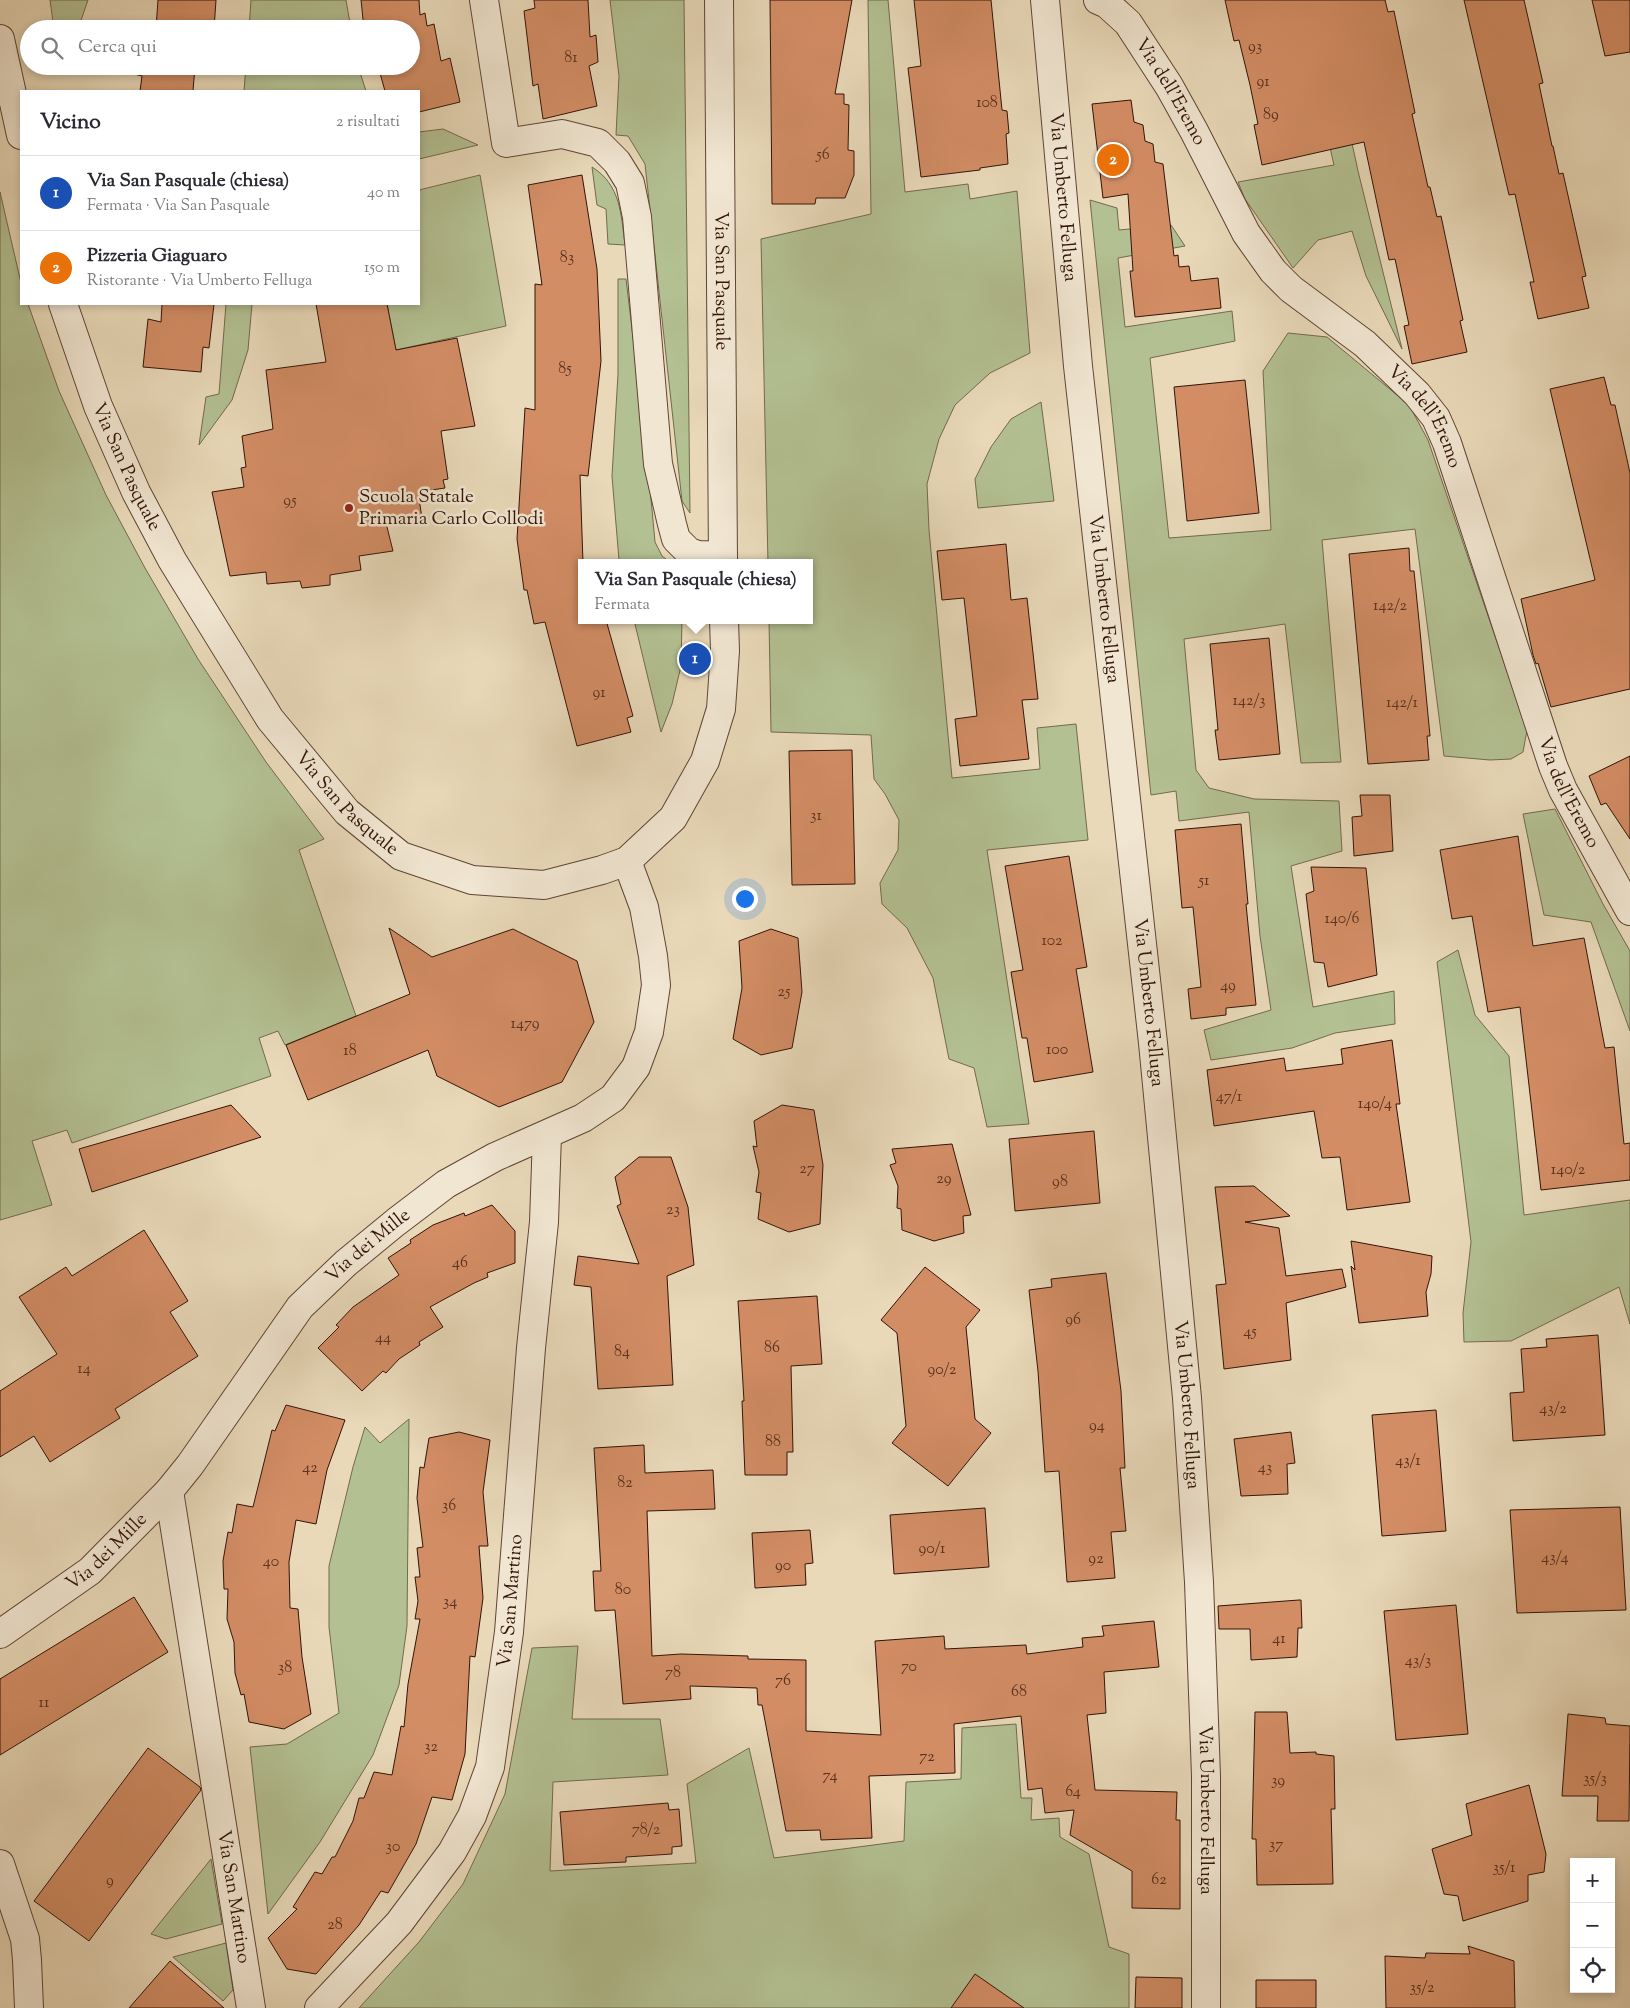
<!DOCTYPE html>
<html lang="it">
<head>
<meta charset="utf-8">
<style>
	body { margin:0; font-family:"Sorts Mill Goudy",serif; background:#f2f2f3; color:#2b2b33 }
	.controls { position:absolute; right:15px; bottom:15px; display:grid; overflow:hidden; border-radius:0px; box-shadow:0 2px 8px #0003 }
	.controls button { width:45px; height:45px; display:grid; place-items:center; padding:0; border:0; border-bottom:1px solid #e1e1e2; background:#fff; color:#2b2b33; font:25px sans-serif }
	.you { position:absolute; left:744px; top:898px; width:18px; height:18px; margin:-12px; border:4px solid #fff; border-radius:50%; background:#1a73e8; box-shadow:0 0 0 8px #1a73e833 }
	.badge { display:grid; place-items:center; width:32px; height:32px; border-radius:50%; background:#0b8043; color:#fff; font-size:16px; font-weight:700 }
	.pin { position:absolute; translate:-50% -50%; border:2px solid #fff; box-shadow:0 1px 5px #0006 }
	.popup { position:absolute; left:578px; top:559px; width:235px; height:65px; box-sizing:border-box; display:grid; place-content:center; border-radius:0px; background:#fff; filter:drop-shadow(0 1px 4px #0005); font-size:16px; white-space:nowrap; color:#7c7c81 }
	.popup b { font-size:19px; color:#2b2b33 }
	.popup::after { content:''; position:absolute; left:50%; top:100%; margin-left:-10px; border:10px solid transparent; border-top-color:#fff }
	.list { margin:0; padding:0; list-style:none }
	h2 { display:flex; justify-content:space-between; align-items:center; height:65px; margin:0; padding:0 20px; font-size:21px }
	h2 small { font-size:16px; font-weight:400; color:#7c7c81 }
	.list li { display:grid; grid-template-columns:32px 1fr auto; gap:15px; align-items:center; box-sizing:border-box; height:75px; padding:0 20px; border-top:1px solid #e1e1e2 }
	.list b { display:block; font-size:19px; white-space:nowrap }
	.list p { margin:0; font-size:16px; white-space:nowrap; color:#7c7c81 }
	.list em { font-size:16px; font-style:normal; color:#7c7c81 }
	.icon { flex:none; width:28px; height:28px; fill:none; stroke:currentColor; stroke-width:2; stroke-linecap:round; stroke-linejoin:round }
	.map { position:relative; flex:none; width:1630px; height:2008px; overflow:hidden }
	.search { position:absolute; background:#fff; box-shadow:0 2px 8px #0003; left:20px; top:20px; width:400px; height:55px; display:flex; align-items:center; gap:12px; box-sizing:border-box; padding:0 18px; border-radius:28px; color:#7c7c81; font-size:19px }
	.panel { position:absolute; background:#fff; box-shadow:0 2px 8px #0003; left:20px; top:90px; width:400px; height:215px; border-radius:0px }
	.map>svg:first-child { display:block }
</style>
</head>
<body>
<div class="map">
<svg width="1630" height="2008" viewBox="0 0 1630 2008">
	<rect width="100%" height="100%" fill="#e9d9b9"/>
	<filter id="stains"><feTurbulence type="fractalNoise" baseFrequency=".004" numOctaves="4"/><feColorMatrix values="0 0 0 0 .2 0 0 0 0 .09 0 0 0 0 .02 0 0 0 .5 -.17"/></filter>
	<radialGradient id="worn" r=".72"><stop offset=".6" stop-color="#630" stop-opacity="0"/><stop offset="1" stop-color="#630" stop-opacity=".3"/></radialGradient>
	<path fill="#b3c092" stroke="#726a4d" d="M50,0H88L78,29H54Z
		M251,0H346L351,29H249Z
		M610,0H684L690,513L682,501L645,164L628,136L616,135L619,76Z
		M868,0H888L905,192L968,184L970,199L1017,191L1030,353L990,373L955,405L939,439L927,484L929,530L952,778L1040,769L1037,728L1076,724L1088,840L987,850L1029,1124L987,1127L974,1068L949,1059L933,978L907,928L882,904L880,883L898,850L899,820L885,794L874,779L871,735L771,732L769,620H809V563H768L761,239L871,214Z
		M1296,0H1321L1358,171L1402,349L1366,276L1352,231L1318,240L1293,268L1245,199L1238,182L1334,165Z
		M246,66H358L366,91H244Z
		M443,129L478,145L419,159V132Z
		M592,167C621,185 621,215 625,245L608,244L606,209L597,205Z
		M480,175L506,326L396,350L387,304H419V190Z
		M0,192L21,283V304H28L59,391L106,495L145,568L198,659L266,762L324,839L299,850L356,1016L285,1045L278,1031L259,1038L271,1076L72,1143L67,1130L32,1141L52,1205L0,1220Z
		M1090,200L1117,208L1119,230L1171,225L1185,246L1118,258L1125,327L1232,311L1235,341L1150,358L1169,538L1271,530L1263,371L1288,333L1327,337L1409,405L1428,440L1527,730L1523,752L1511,759L1490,760L1444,756L1415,529L1322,540L1341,762L1301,763L1285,624L1184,639L1196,770L1209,788L1254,799L1339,801L1342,851L1291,866L1313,1007L1394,991L1395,1024L1335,1033L1292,1048L1211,1060L1204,1030L1271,1010L1260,936L1249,812L1179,821L1176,791L1151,795Z
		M618,279H626L646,445L655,542L662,556L671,563H620L619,560L612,476L618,374Z
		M226,304H252L248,350L232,400L199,445L206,397L219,394Z
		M1041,402L1054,501L978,508L975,479L991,447L1011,419Z
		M634,620H682L681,666L672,704L661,732Z
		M1555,809L1603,904L1630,951V1031L1591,922L1544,915L1523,814Z
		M1458,950L1475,1015L1509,1056L1524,1215L1630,1200V1324L1619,1287L1511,1341L1464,1342L1463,1313L1471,1242L1437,962Z
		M409,1419L407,1626L399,1685L373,1755L320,1842L268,1914L250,1747L287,1744L339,1713L329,1627V1566L353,1467L365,1427L380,1443Z
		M578,1646L572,1719H660L668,1775L553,1782L550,1871L696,1863L687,1784L749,1748L774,1858L904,1841L906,1782L961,1779L962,1728L1016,1724L1021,1798H1032L1031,1820L1059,1818L1060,1837L1089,1854L1109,1947L1129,1954V2008H359L419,1942L463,1884L505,1794L532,1648Z
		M211,1859L222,1924L166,1939L151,1934Z
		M226,1943L233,1990L223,2001L173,1957Z"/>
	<path fill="#d38d65" stroke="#321308" d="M158,0H216L214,29H134L156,28Z
		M361,0H419L420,15L425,13L427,26L434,24L441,61L450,58L460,102L419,112V91H385L378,66H411V29H364Z
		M534,0H588L590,37L596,35L598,62L589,66L597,106L543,119L538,84L533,86L524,11L535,8Z
		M770,0H852L835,94H844V104L849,105L848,150L854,151V175L845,198H816L815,204H772Z
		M914,0H991L1002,110L1007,111L1009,133L1006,134L1008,164L980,168V170L921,177L908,68L921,66Z
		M1225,0H1385L1388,12L1394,11L1415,113L1412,114L1428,187H1430L1437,217L1441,216L1463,320L1460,321L1467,352L1412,364L1404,326L1409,325L1395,259L1389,260L1364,142L1262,165L1254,125L1258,124L1250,85L1239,40L1234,41Z
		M1464,0H1524L1543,83L1539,84L1552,146H1553L1559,174L1563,173L1586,276L1582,277L1589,308L1538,319L1530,282H1534L1515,194L1509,195Z
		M1592,0H1630V52L1605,56Z
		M131,66H195L193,91H140L142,76L130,73Z
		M1131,100L1134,122L1143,125L1145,141L1153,144L1155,162L1163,164L1174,256L1178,255L1179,267L1189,266L1191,281L1218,278L1221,308L1135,317L1130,271H1133L1128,194L1103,198L1092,104Z
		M582,175L597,269L601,361L588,476L580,475L583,563H581V620H606L633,716L627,718L631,732L577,746L545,622L534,624L527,590H524L517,539L525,408L535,410V284L542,285L528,185Z
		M162,304H214L209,348L203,347L201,372L143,367L148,319L161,322Z
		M316,304H387L396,350L457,338L475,426L441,431L448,479L443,480L445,488L418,492L422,518L386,523L393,551L359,556L361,570L330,575V585L302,588L300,581L267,584L266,572L230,576L212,492L244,487L241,468L246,467L242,436L273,429L266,370L326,362Z
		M1604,377L1611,405H1615L1630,473V689L1551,707L1538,663L1536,664L1533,655L1521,599L1595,580L1550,389Z
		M1245,380L1259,513L1187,521L1174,387Z
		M1006,544L1011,600L1027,598L1038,699L1022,700L1029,759L960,766L955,719L977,716L964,598L942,600L937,551Z
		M1409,548L1410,571H1414L1420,631L1430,736H1427L1429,760L1368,764L1349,554Z
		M1269,638L1280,754L1219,760L1215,730H1218L1210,644Z
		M852,750L855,884L792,885L789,751Z
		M1630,756V839L1606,803L1601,805L1589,776Z
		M1360,795H1390L1393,851L1354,856L1352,817L1362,816Z
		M1241,824L1248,904H1246L1256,1005L1226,1008V1015L1191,1019L1188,989L1201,987L1193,907L1182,908L1175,830Z
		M1518,836L1533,946L1584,938L1605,1048L1614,1047L1624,1144L1630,1143V1180L1541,1190L1520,1007L1488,1012L1472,916L1452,919L1440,850Z
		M1069,856L1087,967L1076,969L1093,1072L1034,1082L1027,1038H1022L1011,972L1023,970L1005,866Z
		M1311,867L1366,868L1377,975L1328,987L1324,963L1314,962L1306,894L1314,891Z
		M389,928L432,957L513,929L577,961L594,1022L562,1082L499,1107L437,1076L428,1050L308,1100L286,1045L410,994Z
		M771,929L798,938L802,992L792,1048L761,1055L733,1039L742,988L739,941Z
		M1392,1040L1400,1104H1396L1410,1202L1347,1210L1340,1157L1322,1158L1314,1111L1214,1126L1207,1070L1284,1058L1286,1071L1343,1064L1341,1049Z
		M231,1105L261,1137L92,1192L79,1149Z
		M782,1105L814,1110L823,1165L820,1224L789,1232L758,1219L761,1193L756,1192L759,1172L753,1146L757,1147L754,1121Z
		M1094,1131L1100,1203L1015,1211L1009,1139Z
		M952,1144L971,1215L963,1216L964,1233L934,1241L902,1230L901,1209L897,1208L898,1186L890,1165L896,1163L892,1149Z
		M639,1157H671L688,1207L694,1265L667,1276L673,1385L598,1389L591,1287L574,1285L578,1256L639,1264L617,1206L621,1204L615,1177Z
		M1254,1186L1290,1216L1245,1222L1279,1228L1286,1276L1342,1269L1346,1287L1286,1303L1291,1360L1224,1369L1216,1285L1226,1284L1215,1187Z
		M492,1205L515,1231V1263L487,1273L488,1277L474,1283L430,1307L443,1327L419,1342L420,1345L399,1359L386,1373L383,1371L362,1391L318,1348L339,1327L336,1325L353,1307L399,1275L388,1258L411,1243L410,1240L433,1225L464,1213L465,1216Z
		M144,1230L188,1301L170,1312L198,1356L115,1409L120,1418L50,1462L34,1436L0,1457V1391L57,1354L19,1297L66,1267L72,1276Z
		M1351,1241L1432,1256L1431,1274L1426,1292L1428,1316L1359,1323L1351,1266L1355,1270Z
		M925,1267L980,1310L966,1327L975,1419L991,1433L948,1486L892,1443L906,1426L897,1333L881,1320Z
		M1106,1273L1121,1391L1125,1468H1120L1126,1531L1111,1532L1115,1578L1067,1582L1059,1471L1045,1472L1038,1371L1029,1290L1052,1287L1051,1279Z
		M817,1296L822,1364L791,1366L793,1452H787V1475H745L742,1401H744L738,1301Z
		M1598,1335L1605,1435L1513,1441L1510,1393L1524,1392L1521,1349L1547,1347L1546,1339Z
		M286,1405L345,1420L327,1470L316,1524L296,1520L289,1562L290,1608L298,1609L302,1657L311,1714L284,1729L249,1722L244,1694L241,1695L235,1673L234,1642L227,1619L228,1589H224L223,1561L228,1532L232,1533L237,1504L253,1507L272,1430L275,1431Z
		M1436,1410L1446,1531L1382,1536L1372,1415Z
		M459,1432L490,1440L483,1492L488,1546H479L483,1598L475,1657L470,1656L465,1754L452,1800L432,1797L416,1844L388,1893L381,1891L359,1925L316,1974L287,1969L268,1938L297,1909L293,1907L315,1872L322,1874L332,1857H335L353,1821L359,1798H364L374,1772L392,1775L401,1726L404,1727L408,1684L420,1619H415L418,1601L415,1577H420L417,1548L423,1547L417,1498L420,1467L424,1468L429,1438Z
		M1291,1432L1295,1463L1287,1464L1288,1494L1241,1496L1234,1439Z
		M644,1445L645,1473L713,1470L715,1509L647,1511L652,1656L681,1654L748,1656V1659L806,1660V1731L881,1735L875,1641L944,1636L945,1649L1026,1645L1027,1654L1083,1647L1082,1638L1104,1636L1102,1626L1154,1621L1159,1667L1104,1672L1106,1713L1087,1715L1095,1790L1177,1792L1176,1820H1180V1909L1132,1908V1871L1070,1835L1074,1810L1045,1813L1042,1788L1028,1790L1021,1716L954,1724L955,1773L869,1776L872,1838L821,1840L820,1830L786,1831L762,1705H758L757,1688L690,1686L691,1699L623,1704L615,1610L595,1611L593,1571H601L594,1448Z
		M1620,1507L1626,1610L1517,1613L1510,1510Z
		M985,1508L989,1567L894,1574L890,1515Z
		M810,1530L813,1563L805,1564L806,1585L755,1588L752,1533Z
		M134,1597L168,1652L0,1755V1679Z
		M1299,1600H1301L1302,1628H1298L1297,1657L1251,1660L1250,1629H1219L1218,1606Z
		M1456,1605L1468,1734L1396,1740L1384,1611Z
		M1255,1712H1287L1290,1753L1316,1752V1754L1334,1756L1335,1809H1331L1333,1884L1257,1885L1256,1839H1252Z
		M1568,1714L1605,1718L1606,1724L1630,1726L1629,1821H1597L1598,1796H1562Z
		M148,1748L200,1787L201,1790L89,1941L34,1901Z
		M1529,1785L1546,1854L1544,1872L1528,1875V1901L1463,1921L1458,1896L1444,1894L1432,1849L1472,1835L1466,1804Z
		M668,1803L669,1810L679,1809L682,1846L672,1847V1854L626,1857V1862L564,1865L560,1812Z
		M1468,1946L1514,1961L1515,2008H1386L1385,1956L1425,1958L1426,1953L1470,1954Z
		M170,1961L224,2008H129Z
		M975,1974L1024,2008H951Z
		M1136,1977L1182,1978V2008H1135Z
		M1256,1980H1316V2008H1256Z"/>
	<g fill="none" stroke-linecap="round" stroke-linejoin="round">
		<g stroke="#604434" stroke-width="30">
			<g id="minor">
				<path d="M484,0L506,143L562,134L598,143L617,162L630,183L637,217L658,464L672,524L676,539L689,552L698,555L723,556"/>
				<path id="s1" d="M719,0L723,563"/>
				<path id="s2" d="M1045,0L1078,366L1153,1043L1187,1398L1199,1582L1206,1776V2008"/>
				<path id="s3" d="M1098,0L1107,4L1128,23L1169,86L1194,131L1246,233L1273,271L1291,289L1365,344L1417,394L1436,418L1447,443L1553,766L1563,790L1630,911"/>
				<path d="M0,39L21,135"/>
				<path id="s4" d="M63,304L98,406L136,492L172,560L270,719L347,812L401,856L472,880L544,885L602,870L627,861L673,818L705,761L721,709L725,651L724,620"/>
				<path id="s5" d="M169,1491L251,2008"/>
				<path id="s6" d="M0,1634L90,1571L169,1491L190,1465L300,1307L346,1263L396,1222L446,1184L495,1157L583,1118L613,1098L636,1067L649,1032L656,985L653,956L644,907L627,861"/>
				<path d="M0,1864L25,1939L27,1960L29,2008"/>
				<path id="s7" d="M319,2008L399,1923L452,1852L472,1816L490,1767L509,1632L531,1348L544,1222L547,1135"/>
			</g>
		</g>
		<use href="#minor" stroke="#f1e6d2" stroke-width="28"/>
	</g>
	<circle fill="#8f2418" stroke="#f1e6d2" stroke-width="2" cx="349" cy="508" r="5"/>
	<g text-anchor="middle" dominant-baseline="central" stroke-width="5" stroke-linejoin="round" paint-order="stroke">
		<g font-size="16" fill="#5a321f">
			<text x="1255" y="47">93</text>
			<text x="571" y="58">81</text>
			<text x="1263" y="82">91</text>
			<text x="987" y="103">108</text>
			<text x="1271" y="115">89</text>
			<text x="823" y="155">56</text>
			<text x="567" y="258">83</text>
			<text x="565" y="369">85</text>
			<text x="290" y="501">95</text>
			<text x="1390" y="606">142/2</text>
			<text x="599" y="693">91</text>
			<text x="1249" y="701">142/3</text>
			<text x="1402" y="703">142/1</text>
			<text x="816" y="816">31</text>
			<text x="1204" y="881">51</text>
			<text x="1342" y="919">140/6</text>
			<text x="1052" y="941">102</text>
			<text x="1228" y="986">49</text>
			<text x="784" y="992">25</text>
			<text x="525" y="1024">1479</text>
			<text x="1057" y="1050">100</text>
			<text x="350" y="1051">18</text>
			<text x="1229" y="1097">47/1</text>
			<text x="1375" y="1104">140/4</text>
			<text x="807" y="1169">27</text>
			<text x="1568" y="1170">140/2</text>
			<text x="944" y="1179">29</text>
			<text x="1060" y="1182">98</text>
			<text x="673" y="1210">23</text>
			<text x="460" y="1263">46</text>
			<text x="1073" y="1320">96</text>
			<text x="1250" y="1332">45</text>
			<text x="383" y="1338">44</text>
			<text x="772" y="1348">86</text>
			<text x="622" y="1352">84</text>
			<text x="84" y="1369">14</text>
			<text x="942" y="1370">90/2</text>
			<text x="1553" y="1409">43/2</text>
			<text x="1097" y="1426">94</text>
			<text x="773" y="1442">88</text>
			<text x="1408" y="1461">43/1</text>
			<text x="310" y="1468">42</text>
			<text x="1265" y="1468">43</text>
			<text x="625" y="1483">82</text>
			<text x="449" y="1506">36</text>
			<text x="932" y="1549">90/1</text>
			<text x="1555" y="1558">43/4</text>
			<text x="1096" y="1559">92</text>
			<text x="271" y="1562">40</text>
			<text x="783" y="1566">90</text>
			<text x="623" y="1590">80</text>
			<text x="450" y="1602">34</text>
			<text x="1279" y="1639">41</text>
			<text x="1418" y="1661">43/3</text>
			<text x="909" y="1667">70</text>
			<text x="285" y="1668">38</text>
			<text x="673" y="1673">78</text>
			<text x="783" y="1681">76</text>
			<text x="1019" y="1692">68</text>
			<text x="44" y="1703">11</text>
			<text x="431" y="1747">32</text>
			<text x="927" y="1757">72</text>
			<text x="830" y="1776">74</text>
			<text x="1595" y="1779">35/3</text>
			<text x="1278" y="1781">39</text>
			<text x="1073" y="1792">64</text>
			<text x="646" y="1830">78/2</text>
			<text x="1276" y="1845">37</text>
			<text x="393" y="1847">30</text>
			<text x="1504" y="1868">35/1</text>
			<text x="1159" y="1880">62</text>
			<text x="110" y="1881">9</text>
			<text x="335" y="1925">28</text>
			<text x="1422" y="1988">35/2</text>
		</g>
		<g font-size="19" fill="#321308" stroke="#f1e6d2">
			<text stroke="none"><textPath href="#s3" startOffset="119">Via dell'Eremo</textPath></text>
			<text stroke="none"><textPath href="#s2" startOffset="198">Via Umberto Felluga</textPath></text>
			<text stroke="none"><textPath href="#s1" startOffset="281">Via San Pasquale</textPath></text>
			<text stroke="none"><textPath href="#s3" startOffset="539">Via dell'Eremo</textPath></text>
			<text stroke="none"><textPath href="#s4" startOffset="175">Via San Pasquale</textPath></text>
			<text stroke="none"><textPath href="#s2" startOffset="602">Via Umberto Felluga</textPath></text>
			<text stroke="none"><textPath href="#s3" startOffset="944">Via dell'Eremo</textPath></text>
			<text stroke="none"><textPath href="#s4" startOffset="580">Via San Pasquale</textPath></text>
			<text stroke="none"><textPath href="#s2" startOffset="1008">Via Umberto Felluga</textPath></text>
			<text stroke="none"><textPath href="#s6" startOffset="540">Via dei Mille</textPath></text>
			<text stroke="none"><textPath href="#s2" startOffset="1412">Via Umberto Felluga</textPath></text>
			<text stroke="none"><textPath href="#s6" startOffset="135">Via dei Mille</textPath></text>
			<text stroke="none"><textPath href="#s7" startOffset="466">Via San Martino</textPath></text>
			<text stroke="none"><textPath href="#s2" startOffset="1818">Via Umberto Felluga</textPath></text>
			<text stroke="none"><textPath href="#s5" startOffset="411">Via San Martino</textPath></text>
		</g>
		<g font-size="19" fill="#321308" stroke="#f1e6d2" text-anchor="start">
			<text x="359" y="497">Scuola Statale<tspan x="359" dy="22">Primaria Carlo Collodi</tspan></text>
		</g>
	</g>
	<rect width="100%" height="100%" filter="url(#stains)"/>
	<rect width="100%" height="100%" fill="url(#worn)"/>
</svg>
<div class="controls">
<button>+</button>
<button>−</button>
<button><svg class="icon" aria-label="locate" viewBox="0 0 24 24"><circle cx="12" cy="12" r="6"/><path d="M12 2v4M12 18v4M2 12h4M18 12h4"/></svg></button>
</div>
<div class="you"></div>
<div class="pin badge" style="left:695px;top:659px;background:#1a4fb4">1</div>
<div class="popup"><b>Via San Pasquale (chiesa)</b>Fermata</div>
<div class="pin badge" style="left:1113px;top:160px;background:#e8710a">2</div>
<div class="search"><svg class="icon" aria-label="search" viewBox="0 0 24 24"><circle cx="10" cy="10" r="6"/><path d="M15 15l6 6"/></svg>Cerca qui</div>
<section class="panel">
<h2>Vicino<small>2 risultati</small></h2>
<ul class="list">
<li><span class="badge" style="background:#1a4fb4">1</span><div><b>Via San Pasquale (chiesa)</b><p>Fermata · Via San Pasquale</p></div><em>40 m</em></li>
<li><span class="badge" style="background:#e8710a">2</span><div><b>Pizzeria Giaguaro</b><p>Ristorante · Via Umberto Felluga</p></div><em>150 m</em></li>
</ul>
</section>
</div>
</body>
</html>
